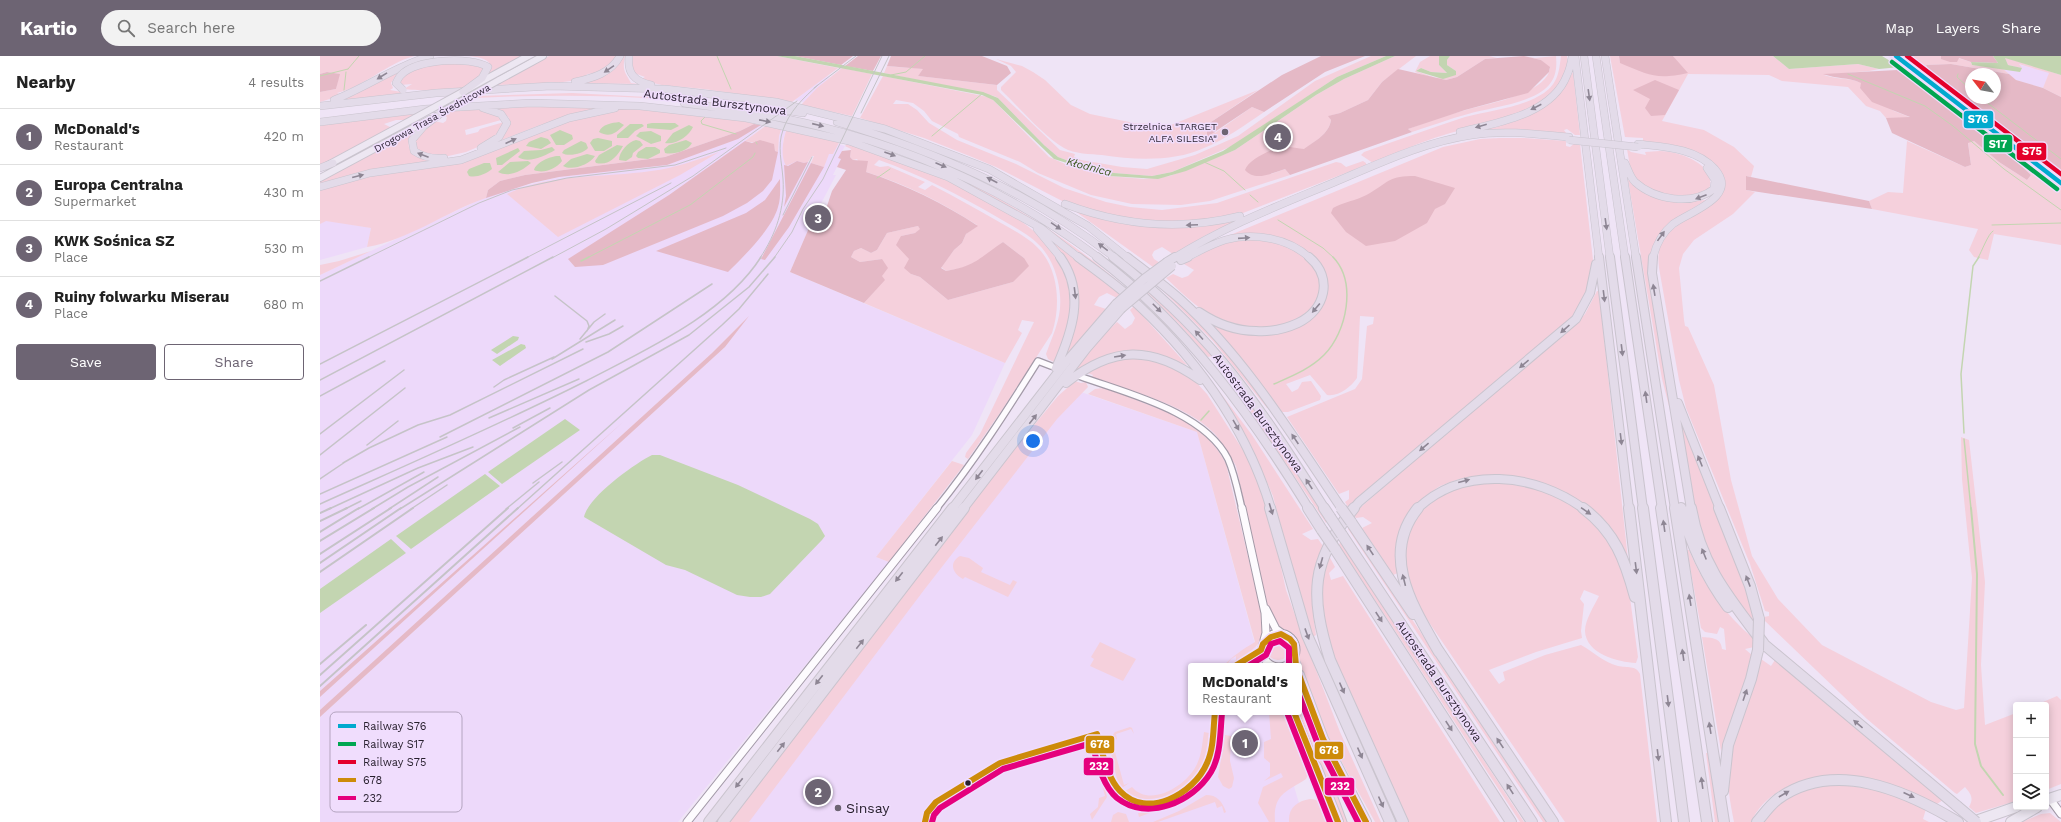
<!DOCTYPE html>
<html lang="en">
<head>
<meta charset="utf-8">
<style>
	body { margin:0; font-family:"Work Sans",sans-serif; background:#f2f2f2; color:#222 }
	.controls { position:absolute; right:12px; bottom:12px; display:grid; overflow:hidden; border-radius:4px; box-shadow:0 2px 10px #0003 }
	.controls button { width:36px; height:36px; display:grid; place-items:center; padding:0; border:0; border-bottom:1px solid #e0e0e0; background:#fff; color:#222; font:20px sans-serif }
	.compass { position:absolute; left:1645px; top:12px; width:36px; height:36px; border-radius:50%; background:#fff; box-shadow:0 2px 10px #0003; rotate:301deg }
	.you { position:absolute; left:713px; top:385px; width:14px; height:14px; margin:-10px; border:3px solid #fff; border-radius:50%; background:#1a73e8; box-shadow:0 0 0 6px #1a73e833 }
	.badge { display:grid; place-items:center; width:26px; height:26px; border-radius:50%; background:#6d6473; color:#fff; font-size:13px; font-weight:700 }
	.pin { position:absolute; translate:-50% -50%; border:2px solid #fff; box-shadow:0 1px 4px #0006 }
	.popup { position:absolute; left:868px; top:607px; width:114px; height:52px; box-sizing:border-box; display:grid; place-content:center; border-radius:4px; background:#fff; filter:drop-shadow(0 1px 3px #0005); font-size:13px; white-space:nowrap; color:#767676 }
	.popup b { font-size:15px; color:#222 }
	.popup::after { content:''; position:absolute; left:50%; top:100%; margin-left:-8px; border:8px solid transparent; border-top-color:#fff }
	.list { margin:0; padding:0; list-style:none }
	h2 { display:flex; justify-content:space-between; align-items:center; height:52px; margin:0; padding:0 16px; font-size:17px }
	h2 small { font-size:13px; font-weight:400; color:#767676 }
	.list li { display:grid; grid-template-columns:26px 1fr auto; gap:12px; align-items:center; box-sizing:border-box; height:56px; padding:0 16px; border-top:1px solid #e0e0e0 }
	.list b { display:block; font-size:15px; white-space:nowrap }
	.list p { margin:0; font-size:13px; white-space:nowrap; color:#767676 }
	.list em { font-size:13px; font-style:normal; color:#767676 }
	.actions { display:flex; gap:8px; padding:12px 16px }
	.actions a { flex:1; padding:9px 0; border:1px solid #6d6473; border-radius:4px; text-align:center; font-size:14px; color:#6d6473 }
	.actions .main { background:#6d6473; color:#fff }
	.icon { flex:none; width:22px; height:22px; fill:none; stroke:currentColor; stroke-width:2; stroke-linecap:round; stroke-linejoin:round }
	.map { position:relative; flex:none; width:1741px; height:766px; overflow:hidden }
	header { display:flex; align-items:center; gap:24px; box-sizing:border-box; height:56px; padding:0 20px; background:#6d6473; color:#fff }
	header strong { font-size:19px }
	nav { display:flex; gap:22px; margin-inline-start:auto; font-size:14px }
	.search { width:280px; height:36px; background:#f2f2f2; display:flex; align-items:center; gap:10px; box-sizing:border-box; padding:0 14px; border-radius:22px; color:#767676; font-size:15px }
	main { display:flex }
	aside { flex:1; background:#fff }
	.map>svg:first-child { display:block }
</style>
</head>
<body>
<header>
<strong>Kartio</strong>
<div class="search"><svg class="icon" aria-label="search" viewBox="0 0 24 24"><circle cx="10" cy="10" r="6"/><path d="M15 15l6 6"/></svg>Search here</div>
<nav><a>Map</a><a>Layers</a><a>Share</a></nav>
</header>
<main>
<aside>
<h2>Nearby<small>4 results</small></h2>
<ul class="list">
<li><span class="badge">1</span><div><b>McDonald's</b><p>Restaurant</p></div><em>420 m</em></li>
<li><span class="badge">2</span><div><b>Europa Centralna</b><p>Supermarket</p></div><em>430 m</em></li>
<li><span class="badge">3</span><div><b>KWK Sośnica SZ</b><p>Place</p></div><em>530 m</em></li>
<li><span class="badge">4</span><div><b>Ruiny folwarku Miserau</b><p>Place</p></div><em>680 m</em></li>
</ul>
<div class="actions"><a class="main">Save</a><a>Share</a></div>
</aside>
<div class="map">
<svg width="1741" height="766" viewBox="0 0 1741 766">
	<rect width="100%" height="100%" fill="#efe4f6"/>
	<path fill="#edd9fa" d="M1568,0H1586L1665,64L1741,121V131L1712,111L1597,19L1583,12Z
		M1698,8L1730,17L1723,32L1696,24L1682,12L1689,13Z
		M507,20L510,21L484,46L475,44Z
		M441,69L444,70L425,85L458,95L459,80L461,74L466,75L463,84V97L503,111L509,97L513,98L518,88L525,90L518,102L521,103L513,119H516L496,157L505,158L502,165H492L470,216L685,307L652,379L556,501L569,506L358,766H0V661L405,291L426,263L392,297L0,654V641L271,395L0,635V219L159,144L192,133L239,121L347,109L418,83Z
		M6,164L51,172L47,191L0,204V168Z
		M752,333L877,376L941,610H871V656H953L978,744L989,766H425Z"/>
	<path fill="#f5d0dc" d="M0,0H94C66,8 45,30 17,37L23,39L0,46V36L16,33L19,18L7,16L0,18Z
		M148,0H202L167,19L171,9C165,1 157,1 148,0Z
		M229,0H297C290,11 280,17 267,18L265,23L236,27L176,29Z
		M303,0H305C302,15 305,16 311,27L319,28L254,27C272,24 295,19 303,0Z
		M313,0H457L518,12L472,46L384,33L342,29L320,24L325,21L314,17L312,8Z
		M1051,0H1066L1017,21L912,90L852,116L832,120L794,117L762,110L738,101L724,89L678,42L674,40L564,17L567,10C579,12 591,11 604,13L598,20L677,29V34L740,94L755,98L754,101L761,104L802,111L827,113L875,99L918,80L995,25Z
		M1075,0H1096L1062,26L1048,44L1020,57L1009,60L1011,64C1009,78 995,85 984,94L962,91L951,118L965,113L970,119L890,145L861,149L812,148L771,139L718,117L700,106L639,81L638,78L612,65L604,55L593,47L576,44L573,48H588L597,54L609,67L637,84L696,108L744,132L786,146L810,151L842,154L897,147L1016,106L1021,107L1026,111L1043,105L1046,107V109L923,157L891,164L821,166L750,149L676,111L652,101L604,82L540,62L563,20L668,41L673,44L729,101L745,108L789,120L824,123L850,120L915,94L996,39L1024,23Z
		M1110,0H1119V9L1127,17L1111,16L1101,12L1096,15L1116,22L1136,15L1127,9V4L1130,0H1169L1177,2L1202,0L1165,3L1137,21L1126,24L1106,20L1095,16L1100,6Z
		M1204,0L1215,2L1236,0C1237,11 1236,21 1229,29C1212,48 1171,51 1148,58C1129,63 1111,70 1092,76L1088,73C1107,66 1126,59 1146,54C1166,48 1227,38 1230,12L1221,4Z
		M1241,0H1247C1252,55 1163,66 1124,79C1100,86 1076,97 1053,107L1041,99L1044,96C1078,84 1111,72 1145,61C1171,54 1201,52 1224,37C1238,27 1239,16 1241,0Z
		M1290,0H1299L1300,7H1358L1353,0H1453L1469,13L1538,8L1559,13L1549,15L1504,19C1518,24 1528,21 1542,27L1540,32L1574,55L1592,62H1566L1560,55L1546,50L1528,31L1462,25L1449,19L1368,18L1342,65L1384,74L1414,91L1434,110L1431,121L1427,120L1426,134L1435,136L1413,158L1374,184L1363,198L1359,212L1364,264L1365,270L1368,271L1394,329L1411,424L1432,500L1458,543L1502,589L1611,646L1636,654L1644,652L1652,522L1642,423L1641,381L1649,384L1665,526L1661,609L1665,669L1696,657V745L1656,757L1649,751C1654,742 1651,738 1645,731L1637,738L1635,737L1547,663L1445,565L1444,561L1449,560V556L1445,555L1430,508L1366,352L1359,324L1339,212C1338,203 1338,193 1342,185C1354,162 1418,147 1403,119C1400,114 1395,108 1390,106C1372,97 1343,92 1323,86V82L1305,81Z
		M1586,0H1621V3L1638,2L1651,6L1652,9L1682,12L1689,18L1631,8L1606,9L1607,12L1599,11Z
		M1684,1L1741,19V41L1723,32L1729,17L1699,8L1702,12L1688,9Z
		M125,3L164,12C161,20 152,28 144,31C134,35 96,35 84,33L92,28L80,29L81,18Z
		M676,3L702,10L713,16L725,24L751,49L770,58L814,67L851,69L938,34L891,66L895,77L932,51L944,56C925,69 906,83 884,92C854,106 814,104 782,99C771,98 754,98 744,92C723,80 699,51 681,34V31L696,16L691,10Z
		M522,12L552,18L532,60L481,49L497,32Z
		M78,16L71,27L73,32L70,34L87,37L9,47L37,38V36Z
		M1253,16L1260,79H1255L1247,73L1244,74L1246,77H1153L1189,64L1242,35Z
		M252,37L365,43L459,56L457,57C356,39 255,37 154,42L157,40Z
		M170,50H295L220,69L174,87L187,75L189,62L181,54Z
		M313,52L444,67L441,69L434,68L420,75L345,101L205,119L180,125L168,134L166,142C125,156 89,184 47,191L51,172L6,165L0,168V132L27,124L130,108L238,67L291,54Z
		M133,53H160L179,58L181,64L145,74L146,79L158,76L160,73L184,66L182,75L167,87L146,96L124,101H113L96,94L95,84L101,75L114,65L123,67L126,65L127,61L123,59Z
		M100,56L85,64H76L64,68L72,72L0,109V69Z
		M448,68L462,71L459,80L458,96L455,95L453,88C444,85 435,88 425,85Z
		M467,72L520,85L513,98H509L504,111L491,107L494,100H492L488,106L484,107L477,105L466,110C460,99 463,83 467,72Z
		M96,73C92,80 84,87 92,97L124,104L0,128V124Z
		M1180,82H1204L1246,85V90L1250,91L1255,87L1260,88L1274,213L1271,227L1252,263L1045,435L1028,451L1025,446L1029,443V434L1019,438L967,361L1035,333L1042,323L1047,270L1053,268L1054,261L1040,260L1037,322C1031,331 1018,341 1007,339L990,319L966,328L972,336L978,333L982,326L991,325L1001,340L1000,344L968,356H962L916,296L888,265L945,277L996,256L1004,215L970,186L903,182L1123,91L1160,83Z
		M1587,85L1645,111L1651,109L1648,86L1654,85L1679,106L1707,124L1711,119L1695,104L1712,111L1741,131V189L1674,178L1668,204L1654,201L1649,194L1658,173L1552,153L1549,145L1568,136L1583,137Z
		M528,87C592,111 739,155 751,233C755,261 745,281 734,306L728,303L726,298C733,278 742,262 740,240C739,223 733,205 722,192C711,179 692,170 677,161C639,139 601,119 559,104L554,109L560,111L568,110L605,126L598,131L605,134L612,129C636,141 658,154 681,167C693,174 707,181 717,191C739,212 741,250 732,277L682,354L648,403L645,401L646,397L660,378L714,266L702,264L698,274L702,277L685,307L544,247L564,224L561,220L562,203L540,206L531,201L534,195L541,192L551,197L557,194L567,177L598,170L601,173L595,177L581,180L589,203L591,218L600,221L628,244L693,226L704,202L683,186L660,205L642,212L626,215L621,211L634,194L642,187L646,178L657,169C623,147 586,128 546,116L537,103L533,104L530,101L531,93L525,90Z
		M1307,93L1311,96L1326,99L1325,96C1330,96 1335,95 1340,95C1359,95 1398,109 1389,133L1374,141L1342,139L1317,125L1310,111Z
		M399,96L360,119L238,181L187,138C231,117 284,122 331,115C355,112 377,104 399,96Z
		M642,123C702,154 756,188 807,233L806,234C755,190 701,155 642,125Z
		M1308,124L1356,146L1387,144C1357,162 1339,167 1330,203L1350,354L1342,323Z
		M755,155L819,169L922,162L886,179L853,198L842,191L834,195L832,199L834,203L840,207L833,211Z
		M729,182L801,238L797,242L787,237L779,241L774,249L786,253L744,303C765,256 766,222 729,182Z
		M924,182C942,184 959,185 975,193C986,199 994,209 998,220C1009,251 977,265 952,271C939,273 920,274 907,268C883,258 865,240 846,222L853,218L862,222L868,220L874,214L864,208L896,190Z
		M51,195L0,219V209L19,205Z
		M837,229L873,259L909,300L949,351L947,352L893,285Z
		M830,235L892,300L888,301L859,268L828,237Z
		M1277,235H1279L1308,504L1281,465L1212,425L1190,420L1165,419L1139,423L1120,430L1104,441L1090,454L1082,468L1078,517L1073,519L1042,472L1052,467L1043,461L1036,462L1033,458L1124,379L1250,274L1265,258Z
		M814,250L867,309L841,299L781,301L755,315L781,281L797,266L805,273L812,268L815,262L810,254Z
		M868,297L875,303L932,379L993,473L982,478L991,484L998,483L1003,490C989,519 991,548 996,579L993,581L970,508L953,440L929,385L911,354Z
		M836,302L875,325L887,338L926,399L940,431L954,480L966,534L980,573L1020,676L1061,766H1055L1002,670L977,604L978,587L973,579L956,571L946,547L916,410C909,398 903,387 894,377C865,348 810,335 772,321L773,319L764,316L792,303Z
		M755,325L761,327L766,326L768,331L737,363L604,534L429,766H409L684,406L738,340Z
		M783,332C796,335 809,341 821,346C856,359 889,373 906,408L945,572C943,592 924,597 911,610H908L916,604V600L911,603L906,610H903C913,600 923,593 935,586L877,376L768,338L775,333Z
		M928,346L1008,464L1006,467L925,347Z
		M1359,364H1361L1427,532L1434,569L1400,522L1377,465Z
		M632,405L644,409L569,506L556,501Z
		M1172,425L1224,434L1258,452L1293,488L1308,527L1318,601L1316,607C1298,606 1266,598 1265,575C1265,564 1274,550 1279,540L1264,534L1260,543L1264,548L1261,575L1262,582L1216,596L1169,614L1179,628L1185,624L1183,616L1225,599L1261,589C1274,596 1283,606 1298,610C1307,612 1316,609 1320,618L1337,766H1245L1104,559L1093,536L1086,512V488L1090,471L1097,459L1129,433Z
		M1030,471L1228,766H1223L1203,736L1028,473Z
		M1021,485L1204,766H1200L1019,489Z
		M1367,494H1369C1383,529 1405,558 1434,583V591L1425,593L1433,600L1401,695L1382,581C1391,582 1401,581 1402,593L1406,594L1404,573L1400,571L1397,578L1385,576L1381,572Z
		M1008,498L1015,511L1009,517L1011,524L1023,520L1180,766H1089L1010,596L1000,539Z
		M640,500L649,502L663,512L661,516L690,529L693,524L697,526L688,541L645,521L643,523C633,518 628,507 640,500Z
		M946 592a12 12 0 1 1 24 0a12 12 0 1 1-24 0Z
		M780,586L816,603L803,625L770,610L774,603L771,601Z
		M1441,603L1451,610L1455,604L1623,744L1617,748C1593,740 1569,728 1545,722C1506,712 1449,726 1431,766H1414C1412,756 1410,746 1409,736C1406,691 1428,644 1441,603Z
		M979,627L1031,766H1021L978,656Z
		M1737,640L1741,644V728L1726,734V649H1716Z
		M949,656H971L991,704L992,710L986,723C966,736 953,738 955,766H949L938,747L943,731L963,721L961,717L944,725L950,720V707L944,702V686L951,683Z
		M810,671L812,672L814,678L811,673L796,678L797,683L792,685L804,729L809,727L802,732L797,723L788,685L795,676Z
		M884,676L889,677C888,689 887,702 881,713C866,739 830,756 805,735L812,731C830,752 866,730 876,710C882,699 882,688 884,676Z
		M896,678H898C891,738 870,743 819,761L818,757C826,757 834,753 842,751C880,738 892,716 896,678Z
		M905,679L911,680L910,705L914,722L912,731L909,733L903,730L898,721Z
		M767,686L773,688L777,694L787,741L772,764L770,758L778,751L779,742L785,740L772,689L766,691Z
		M1386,697H1389L1400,766H1395Z
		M1518,728L1569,736L1606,753L1603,763L1609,766H1443C1457,739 1491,731 1518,728Z
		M886,739C897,739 902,745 906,756L904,757L902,750L897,752L895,746L838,766H833L859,755Z
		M990,743C1005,744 1009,754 1015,766H969C968,752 977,745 990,743Z
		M798,756L806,758L809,766H791L793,759Z
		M1730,757L1741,766H1702L1721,758Z"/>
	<path fill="#e5b9c6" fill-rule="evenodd" d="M475,0H533L521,9Z
		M538,0H561L553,15L525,10Z
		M571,0H662L687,10L691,17L677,29L598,20L603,13L567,10Z
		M1001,0H1045L1005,16L944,56L932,51L887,81V73L891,66L962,19Z
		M1204,0L1221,4L1230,11L1229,16L1208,37L1145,54L1088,73L1092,76L970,119L965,113C952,117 935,126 925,114C928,104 951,93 962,91C969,90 978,93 984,93C995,85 1009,78 1011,64L1008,60L1020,57L1048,44L1062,26L1078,13L1126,24L1137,21L1165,3Z
		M1299,0H1353L1368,17C1336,24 1329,19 1300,7Z
		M1621,0H1673L1678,7L1651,6L1639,2L1637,6H1630L1621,3Z
		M1631,8L1689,18L1696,24L1723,32L1741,41V116L1609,15L1606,9ZM1651,18H1675V42H1651Z
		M1577,14L1584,16L1650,69L1681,91L1711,119L1707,124L1679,106L1654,85L1648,87L1651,109L1645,111L1572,77L1566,62L1590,61L1552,46L1540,32L1541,27C1528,21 1517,23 1503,18Z
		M7,16L20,18L16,33L0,36V18Z
		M1335,24L1359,34L1345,59L1331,60L1325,52L1330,43L1313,34Z
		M434,68L441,69L418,83L347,109L239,121L212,127L166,142L168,134L180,125L205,119L345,101L420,75Z
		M440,84L454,88L455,95L458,96L452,124L443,135L427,147L403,160L283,209L255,211L248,203L349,139L425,85L432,87Z
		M531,94L530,101L533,104L548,105L546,116C586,129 623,147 658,170L646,178L642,187L634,194L621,212L626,215C656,210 659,202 683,186L704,202L709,210L693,226L628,244L600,221L591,218L584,212L589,203L576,189L581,180L595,177L600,173L598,170L567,177L557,194L551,197L541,192L534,195L531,201L540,206L562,203L568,212L562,220L565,224L544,247L470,216L492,165H502L512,135L526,114L517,111L521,103L518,102L522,95Z
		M477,105L484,107L488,106L464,151L466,140L464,109L468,110Z
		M491,107L504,111L469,171L445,204L441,203Z
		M1095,120L1135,132L1125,148L1115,153L1107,167L1075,185L1046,190L1026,176L1011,157L1013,152L1017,150C1028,145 1041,143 1050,137C1070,125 1069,120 1095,120Z
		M1426,120L1549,145L1552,153L1426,134Z
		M460,123C460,132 461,142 458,151C452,173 424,200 408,216L336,195L426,157L445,144Z
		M429,260L405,291L0,661V654L392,297Z
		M303,366L0,641V635Z"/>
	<path fill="#c3d5b1" d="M457,0H475L663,36L678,42L724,89L738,101L762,110L794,117L832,120L852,116L903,95L1017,21L1066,0H1075L1024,23L996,39L915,94L866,115L838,123L789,120L734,103L673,44L662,39Z
		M1119,0H1130L1127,4V9L1136,15V19L1123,23L1096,15L1101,12L1111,16L1127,17L1119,9Z
		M1453,0H1562L1580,11L1559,13L1538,8L1469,13Z
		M1673,0H1741V19L1685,2L1688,9L1702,12L1700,16L1652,9L1651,6L1678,7Z
		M299,66L304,69C296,77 290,82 279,76C282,68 292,67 299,66Z
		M332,67H355L359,70L351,74L327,72V68Z
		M310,68H322L324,70L315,75L308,82H297V79Z
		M369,69L373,71C369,80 356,89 345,87L353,77Z
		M240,74L252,79L253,83L244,89H236L230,79Z
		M331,75L341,80V85L331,88L316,80L320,76Z
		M221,81L228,83L231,87L221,93L206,90L209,86Z
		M278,82L292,85V90L284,95H275L270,87L273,83Z
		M316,84L320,85L323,89L313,97L312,101L306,105L299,104C299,96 308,86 316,84Z
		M366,84L372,87C368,95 353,99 345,97L344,93L349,89Z
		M261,85L266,87L268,92C263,98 248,101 242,97L244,94Z
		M297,89L303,90C297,101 289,110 276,107L275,105L279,99Z
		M232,91L235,94C225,100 208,108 198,101L204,95L221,94Z
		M326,91H335L340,94V97L328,103L318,102L316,100L318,96Z
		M198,92L200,95L182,109H177L176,102Z
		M267,98L275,100C269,109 252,115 243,110L251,103Z
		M240,100L242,105C236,113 223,118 214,114C216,106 232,99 240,100Z
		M208,105L211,107C202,115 189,122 178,116L190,106Z
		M164,107H170L172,113C166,118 156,122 149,120L147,116L149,113Z
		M193,280L199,281L198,284L177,298L171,294Z
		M201,288L205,289L206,292L180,310L172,304Z
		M245,363L260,374L182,428L168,416Z
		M332,399H340L418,429L490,463L498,468L505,480L502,484L450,538L441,541H430L417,539L365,514L346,509L264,461C268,441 314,408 332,399Z
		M165,418L180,430L91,493L76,480Z
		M71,483L86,497L0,557V533Z"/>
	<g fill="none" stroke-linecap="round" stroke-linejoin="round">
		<path stroke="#c3d5b1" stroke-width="1" d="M397,0L411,33
			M28,13L39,0
			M1528,18L1605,50L1633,70L1684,113L1741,154
			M1638,18L1637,21L1651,34
			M571,19L586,16L605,0
			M0,20L28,13
			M24,34L26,16
			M1661,42L1741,103
			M385,61L381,65L382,68L416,78
			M612,80L663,37
			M436,86L437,88
			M884,106L904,115L925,134
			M557,122L570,113
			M930,139L938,146
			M958,164L1003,192L1014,202
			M1672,169L1741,167
			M267,202L370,149L433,101L435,97
			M1658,202C1662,195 1668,178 1673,175"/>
		<path stroke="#c3d5b1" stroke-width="1.5" d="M261,205L269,201
			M954,328C972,320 990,313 1004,299C1027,276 1037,226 1013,201
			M881,364L889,355
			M1644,377L1641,318L1653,210L1659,201
			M1644,383L1651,453"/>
		<path stroke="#c3d5b1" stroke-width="2" d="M1651,452L1657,518L1655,688L1661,710L1683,739"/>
		<g stroke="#a39aa8" stroke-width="8">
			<path id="minor-far1" d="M759,320C805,337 884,355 908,403C915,419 918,436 922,453
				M616,453C654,406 686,356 718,305L731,310"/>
		</g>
		<g stroke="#a39aa8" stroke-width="9">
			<path id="minor" d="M922,452L945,557L946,577L944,584
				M946,553L956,573L963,578
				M942 594a17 17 0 1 1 34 0a17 17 0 1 1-34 0Z
				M974,656L996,711
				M1730,743L1741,758
				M367,766L617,452"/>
		</g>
		<g stroke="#cac4ce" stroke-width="8">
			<path id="major-far1" d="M179,24L223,0
				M6,110L95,62
				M0,122L110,63"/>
		</g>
		<g stroke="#cac4ce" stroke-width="12">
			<path id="major" d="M973,603L976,610
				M979,619L1003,683L1046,766
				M996,711L1018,766
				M1014,714L1033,766
				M1726,744L1741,739
				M1653,766L1696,751
				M1691,766L1717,751"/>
		</g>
		<g stroke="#cac4ce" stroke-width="8">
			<path id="highway-far2" d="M309,0C307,17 314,25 331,29
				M1255,0L1279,202
				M1264,0L1290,202
				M1276,0L1305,202
				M1285,0L1316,202
				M255,26C273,22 291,17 300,0
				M14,44C47,31 76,10 110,0
				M364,47C409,53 454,59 498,70C600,95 695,139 779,202
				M433,49L483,57
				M0,50L116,37L231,30L345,33L456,46L565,73L669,113L768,170L808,202
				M124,55L104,70L92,84L94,95C103,101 113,103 124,102
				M0,66L105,53L212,47L320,50L426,62L529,85L628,121L721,172L759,202
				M517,66C617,96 712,137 795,202
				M1140,76C1176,67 1232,59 1247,19C1250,13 1251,7 1252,1
				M1318,88C1345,91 1376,92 1395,113C1419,141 1371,155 1353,168C1342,177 1336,188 1333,202
				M161,92L179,81L187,67L181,58L163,52
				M1305,107C1308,113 1310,121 1315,126C1335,144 1372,150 1394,133L1395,124L1387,112
				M0,112L13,107
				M0,131L50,117L141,104L249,62L295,52
				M745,148C803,170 860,175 920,160
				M717,173L741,202
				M854,202C905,170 960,149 1015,126C1060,107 1104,86 1152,79C1184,74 1217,78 1249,81
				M866,202C879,195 892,188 905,184C934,176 968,182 990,202"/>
		</g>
		<g stroke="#cac4ce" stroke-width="10">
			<path id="highway-far1" d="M758,201C774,213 791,225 806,238C872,296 926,369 951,453
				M777,201C866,268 931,359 989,453
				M793,201C833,232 870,267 903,306C941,352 973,403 1005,453
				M807,201C825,215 844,229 861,244C925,302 972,379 1020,450
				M1279,201L1309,453
				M1290,201L1323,453
				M1305,201L1342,453
				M1316,201L1355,453
				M1333,201L1332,217L1371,453
				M861,204L868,201
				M847,206L855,201
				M879,256C897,268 915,275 936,275C950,276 965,273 978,267C1005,254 1014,222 989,201
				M736,312C752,276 766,237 740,201
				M746,327C793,290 831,289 880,324
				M1358,347L1400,453
				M632,453L746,306L796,248
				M643,453L767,292L801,253
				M1033,453L1039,446L1256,263L1270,237L1276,208
				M1097,453C1143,409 1215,417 1264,453"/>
		</g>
		<g stroke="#cac4ce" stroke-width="12">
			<path id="highway" d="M950,452L987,579L1070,766
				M988,452L1002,474
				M1004,452L1010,461
				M1034,452C990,505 990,540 1010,604L1083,766
				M1098,452C1059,500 1094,552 1119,596
				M1263,452C1295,476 1305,504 1315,541
				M1309,452L1346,766
				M1323,452L1364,766
				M1341,452L1387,766
				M1355,452L1404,766
				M1361,452C1371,489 1385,520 1408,551
				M1371,452C1381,510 1410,543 1444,588
				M1399,452L1430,530L1439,563
				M1031,466L1093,558
				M1022,479L1212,766
				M1015,493L1191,766
				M1440,585L1637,750
				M1116,591L1233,766
				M1403,735L1408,689L1431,623L1438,594
				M389,766L633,452
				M403,766L644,452
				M1437,766C1443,759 1450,749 1458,743C1514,703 1585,734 1638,766"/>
		</g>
		<use href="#minor-far1" stroke="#fdfbfe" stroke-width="5.5"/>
		<use href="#minor" stroke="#fdfbfe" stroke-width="7"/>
		<use href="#major-far1" stroke="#ede7f2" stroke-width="6"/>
		<use href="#major" stroke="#ede7f2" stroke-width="10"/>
		<use href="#highway-far2" stroke="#e3dbe9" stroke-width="7"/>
		<use href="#highway-far1" stroke="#e3dbe9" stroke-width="8"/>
		<use href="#highway" stroke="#e3dbe9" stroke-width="10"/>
		<path stroke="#c5c3c7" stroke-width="1" d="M494,32L536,0
			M541,57L569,0
			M463,159L492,101
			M47,202L159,147L192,134L247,122L355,109L406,92
			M206,202L351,127
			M232,202L286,173L373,120L477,45
			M440,202C456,178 465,152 463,123C462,107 457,90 463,74C469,56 483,42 498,29
			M454,202L472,176L483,153L503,123L562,0"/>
		<path stroke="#c5c3c7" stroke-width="1.5" d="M0,225L49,201
			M235,240L267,265L269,270L267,275
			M260,283L274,266L285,258
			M266,286L289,278L303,270
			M232,303L295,264
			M0,308L208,201
			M0,324L233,201
			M174,331L184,324L234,301
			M0,340L65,305
			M169,362L259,323
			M193,372L230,352
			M0,378L84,314
			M120,381L288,296L392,228
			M47,389L78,365
			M0,399L85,332
			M23,407L49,392L98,369L130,359L263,293
			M0,423L28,404
			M213,427L242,406
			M0,438L127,381
			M0,448C89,408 179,369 266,325C325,294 404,259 441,201
			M9,453L98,412L153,391
			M25,453L41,445
			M38,453L104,416
			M52,453L88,431L200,371
			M69,453L118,421
			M80,453L269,334L369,279L429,231L455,201
			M91,453L127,429
			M186,453L219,426
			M197,453L402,269L419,253L448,218"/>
		<path stroke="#c5c3c7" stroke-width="2" d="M0,457L11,452
			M0,465L27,452
			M0,476L39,452
			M0,485L54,452
			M0,498L71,452
			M0,507L81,452
			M0,516L93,452
			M0,608L46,569
			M0,619L188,452
			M0,630L198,452"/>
		<g stroke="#cac4ce" stroke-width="8" stroke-linecap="butt">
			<path id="major-bridge" d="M124,55L179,24
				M95,62L208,0"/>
		</g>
		<g stroke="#cac4ce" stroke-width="8" stroke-linecap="butt">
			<path id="highway-bridge-far2" d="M83,34L76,27C77,25 79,21 81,19C96,3 150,0 168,11L162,22L143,36
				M1249,84L1318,91"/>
		</g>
		<g stroke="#cac4ce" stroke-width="10" stroke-linecap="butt">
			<path id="highway-bridge-far1" d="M796,248L824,223L847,206
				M801,253L852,210
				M1020,450L1022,453"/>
		</g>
		<g stroke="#cac4ce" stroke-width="12" stroke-linecap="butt">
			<path id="highway-bridge" d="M1021,452L1031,466
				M1010,461L1022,479
				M1002,474L1015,493
				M1438,594L1439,563
				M1637,750L1656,766"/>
		</g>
		<use href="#major-bridge" stroke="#ede7f2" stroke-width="6"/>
		<use href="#highway-bridge-far2" stroke="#e3dbe9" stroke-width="7"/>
		<use href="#highway-bridge-far1" stroke="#e3dbe9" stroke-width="8"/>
		<use href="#highway-bridge" stroke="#e3dbe9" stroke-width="10"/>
		<g stroke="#f0ddfd" stroke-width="9">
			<path id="bus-1" d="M915,610L941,594L943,588L951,581L961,578L970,583L974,588L976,610
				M979,619L1003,683L1046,766
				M974,656L1018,766
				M605,766L607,757L616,746L680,707L777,678C783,696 786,720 800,735C827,764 874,738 887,707C894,692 893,673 895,656"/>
		</g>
		<g stroke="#f0ddfd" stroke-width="9">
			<path id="bus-2" d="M928,610L946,599L951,588L960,585L969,592V610
				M979,639L997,686L1038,766
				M968,659L1010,766
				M612,766L614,759L620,752L683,713L772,687C777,705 782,729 797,742C827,766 873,746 891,716C901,699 900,677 902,657"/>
		</g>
		<use href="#bus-1" stroke="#cd8b09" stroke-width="6"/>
		<use href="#bus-2" stroke="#e5007d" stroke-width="6"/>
		<g stroke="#f0ddfd" stroke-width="7">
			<path id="rail-1" d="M1576,0L1741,127"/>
		</g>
		<g stroke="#f0ddfd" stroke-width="7">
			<path id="rail-2" d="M1572,6L1737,133"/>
		</g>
		<g stroke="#f0ddfd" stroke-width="7">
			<path id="rail-3" d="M1587,0L1741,118"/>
		</g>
		<use href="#rail-1" stroke="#00a9ce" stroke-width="4.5"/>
		<use href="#rail-2" stroke="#00a651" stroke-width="4.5"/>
		<use href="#rail-3" stroke="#e4002b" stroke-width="4.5"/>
	</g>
	<defs><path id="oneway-solid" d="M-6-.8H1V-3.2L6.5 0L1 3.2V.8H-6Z"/></defs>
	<g fill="#8e8694">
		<use href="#oneway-solid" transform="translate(289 13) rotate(146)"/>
		<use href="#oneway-solid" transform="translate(62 20) rotate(148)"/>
		<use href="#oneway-solid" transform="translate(1269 39) rotate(82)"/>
		<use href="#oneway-solid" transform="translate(1216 51) rotate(153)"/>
		<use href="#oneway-solid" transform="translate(445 65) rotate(11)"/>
		<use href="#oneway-solid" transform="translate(498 69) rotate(13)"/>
		<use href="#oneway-solid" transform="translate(1161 70) rotate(164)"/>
		<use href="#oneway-solid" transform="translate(191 85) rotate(-24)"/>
		<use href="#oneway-solid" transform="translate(570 98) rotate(20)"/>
		<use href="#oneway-solid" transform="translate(103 99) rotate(-159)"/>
		<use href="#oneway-solid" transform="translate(621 109) rotate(23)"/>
		<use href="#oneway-solid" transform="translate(38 120) rotate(-14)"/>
		<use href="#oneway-solid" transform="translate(672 124) rotate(-153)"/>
		<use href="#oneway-solid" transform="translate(1381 141) rotate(159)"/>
		<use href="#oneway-solid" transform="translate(1286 168) rotate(82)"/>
		<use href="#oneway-solid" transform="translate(872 169) rotate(177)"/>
		<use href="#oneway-solid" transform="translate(736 170) rotate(34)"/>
		<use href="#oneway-solid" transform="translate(1341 180) rotate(-54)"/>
		<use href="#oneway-solid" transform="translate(924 182) rotate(-4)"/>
		<use href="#oneway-solid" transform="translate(783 191) rotate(-143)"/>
		<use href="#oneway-solid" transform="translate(1334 234) rotate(-99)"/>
		<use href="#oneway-solid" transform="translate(755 237) rotate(83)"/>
		<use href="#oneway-solid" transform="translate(1284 240) rotate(83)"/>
		<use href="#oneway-solid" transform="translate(837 252) rotate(45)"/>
		<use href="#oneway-solid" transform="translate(996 252) rotate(130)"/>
		<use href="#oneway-solid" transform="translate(1245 273) rotate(138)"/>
		<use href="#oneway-solid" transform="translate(879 279) rotate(-132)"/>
		<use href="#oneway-solid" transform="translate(1302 294) rotate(83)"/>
		<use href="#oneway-solid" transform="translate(800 300) rotate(-9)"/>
		<use href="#oneway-solid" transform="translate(1204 308) rotate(140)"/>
		<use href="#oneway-solid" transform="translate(1326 341) rotate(-98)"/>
		<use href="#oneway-solid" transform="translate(713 363) rotate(-52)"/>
		<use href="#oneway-solid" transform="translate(916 369) rotate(60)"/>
		<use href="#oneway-solid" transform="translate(975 383) rotate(-124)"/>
		<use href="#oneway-solid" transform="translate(1301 383) rotate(83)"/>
		<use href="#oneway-solid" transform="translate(1104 391) rotate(140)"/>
		<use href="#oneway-solid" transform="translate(1380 405) rotate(-112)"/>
		<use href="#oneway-solid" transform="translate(659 419) rotate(127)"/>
		<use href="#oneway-solid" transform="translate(1144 425) rotate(-15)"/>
		<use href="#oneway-solid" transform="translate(989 428) rotate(-123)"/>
		<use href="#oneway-solid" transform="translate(951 453) rotate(73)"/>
		<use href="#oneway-solid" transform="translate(1266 455) rotate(34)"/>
		<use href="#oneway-solid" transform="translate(1344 470) rotate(-98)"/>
		<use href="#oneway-solid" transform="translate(619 485) rotate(-52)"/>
		<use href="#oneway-solid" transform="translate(1050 494) rotate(-124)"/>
		<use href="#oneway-solid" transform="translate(1384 498) rotate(-112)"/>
		<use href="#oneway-solid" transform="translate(1001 507) rotate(106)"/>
		<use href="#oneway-solid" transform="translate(1316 512) rotate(83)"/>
		<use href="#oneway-solid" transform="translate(579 521) rotate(128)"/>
		<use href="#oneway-solid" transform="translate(1084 524) rotate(-104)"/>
		<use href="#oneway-solid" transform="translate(1428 525) rotate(-111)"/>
		<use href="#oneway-solid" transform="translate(1370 544) rotate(-99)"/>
		<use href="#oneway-solid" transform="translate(1059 561) rotate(57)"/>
		<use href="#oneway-solid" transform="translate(987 578) rotate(70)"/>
		<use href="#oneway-solid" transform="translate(540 588) rotate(-52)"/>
		<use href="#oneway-solid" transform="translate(1363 599) rotate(-98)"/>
		<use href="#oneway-solid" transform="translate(499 624) rotate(128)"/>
		<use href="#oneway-solid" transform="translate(1022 632) rotate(66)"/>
		<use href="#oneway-solid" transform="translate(1425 639) rotate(-71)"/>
		<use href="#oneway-solid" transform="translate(1348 645) rotate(83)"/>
		<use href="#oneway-solid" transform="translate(1538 668) rotate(-140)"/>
		<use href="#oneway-solid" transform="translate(1129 670) rotate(57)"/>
		<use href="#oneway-solid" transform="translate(1390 672) rotate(-99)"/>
		<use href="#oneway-solid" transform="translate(1180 687) rotate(-124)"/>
		<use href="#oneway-solid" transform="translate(461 691) rotate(-52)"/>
		<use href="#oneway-solid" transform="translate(1040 697) rotate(66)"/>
		<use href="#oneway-solid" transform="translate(1338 699) rotate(83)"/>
		<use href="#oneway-solid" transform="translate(419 727) rotate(128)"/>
		<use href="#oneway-solid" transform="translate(1382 727) rotate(-98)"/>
		<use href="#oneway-solid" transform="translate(1190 733) rotate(-123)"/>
		<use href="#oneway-solid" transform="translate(1464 738) rotate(-30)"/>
		<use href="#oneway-solid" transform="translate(1589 739) rotate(24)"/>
		<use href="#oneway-solid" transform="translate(1061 746) rotate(66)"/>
	</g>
	<g fill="#6d6473" stroke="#f0ddfd" stroke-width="1.5">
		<circle cx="905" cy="76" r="4"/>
		<circle cx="518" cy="752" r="4"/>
	</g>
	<circle fill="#271f2d" stroke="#f0ddfd" stroke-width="1.5" cx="648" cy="727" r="3.5"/>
	<g text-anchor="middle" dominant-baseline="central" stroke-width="3" stroke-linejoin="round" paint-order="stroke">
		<g font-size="10" fill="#271f2d" stroke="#f0ddfd">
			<text transform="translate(112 62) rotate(-29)">Drogowa Trasa Średnicowa</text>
		</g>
		<g font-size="10" fill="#271f2d" stroke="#f0ddfd" text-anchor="end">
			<text x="897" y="70">Strzelnica "TARGET<tspan x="897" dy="12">ALFA SILESIA"</tspan></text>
		</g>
		<g font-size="11" font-style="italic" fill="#385418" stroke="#f0ddfd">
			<text transform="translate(769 111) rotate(15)">Kłodnica</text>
		</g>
		<g font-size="12" fill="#271f2d" stroke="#f0ddfd">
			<text transform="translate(395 46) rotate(7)">Autostrada Bursztynowa</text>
			<text transform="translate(938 357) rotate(54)">Autostrada Bursztynowa</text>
			<text transform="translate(1119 625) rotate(56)">Autostrada Bursztynowa</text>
		</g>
		<g font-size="14" fill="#271f2d" stroke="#f0ddfd" text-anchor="start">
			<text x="526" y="752">Sinsay</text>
		</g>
	</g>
	<rect x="10" y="656" width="132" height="100" rx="6" fill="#f0ddfd" stroke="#b4a4bf" stroke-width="1"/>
	<rect x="18" y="668" width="18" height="4" fill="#00a9ce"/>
	<rect x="18" y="686" width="18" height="4" fill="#00a651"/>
	<rect x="18" y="704" width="18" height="4" fill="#e4002b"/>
	<rect x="18" y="722" width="18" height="4" fill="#cd8b09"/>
	<rect x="18" y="740" width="18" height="4" fill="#e5007d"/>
	<g font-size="11" fill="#271f2d">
		<text x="43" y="674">Railway S76</text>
		<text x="43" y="692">Railway S17</text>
		<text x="43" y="710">Railway S75</text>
		<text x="43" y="728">678</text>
		<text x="43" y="746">232</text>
	</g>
	<g stroke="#f0ddfd" stroke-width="1.5">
		<rect x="1643" y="54" width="31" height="19" rx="4" fill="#00a9ce"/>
		<rect x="1663" y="78" width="30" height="19" rx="4" fill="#00a651"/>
		<rect x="1696" y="86" width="31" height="19" rx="4" fill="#e4002b"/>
		<rect x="765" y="679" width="30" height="19" rx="4" fill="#cd8b09"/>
		<rect x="994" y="685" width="30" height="19" rx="4" fill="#cd8b09"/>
		<rect x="763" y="701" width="31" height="19" rx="4" fill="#e5007d"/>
		<rect x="1004" y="721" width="31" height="19" rx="4" fill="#e5007d"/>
	</g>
	<g font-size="11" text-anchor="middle" font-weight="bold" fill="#fff">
		<text x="1658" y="67">S76</text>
		<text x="1678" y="92">S17</text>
		<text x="1712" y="99">S75</text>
		<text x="780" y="692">678</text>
		<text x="1009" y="698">678</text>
		<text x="779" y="714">232</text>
		<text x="1020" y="734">232</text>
	</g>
</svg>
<div class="controls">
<button>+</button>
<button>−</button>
<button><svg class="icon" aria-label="layers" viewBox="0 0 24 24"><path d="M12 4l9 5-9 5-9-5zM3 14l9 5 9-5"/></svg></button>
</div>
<svg class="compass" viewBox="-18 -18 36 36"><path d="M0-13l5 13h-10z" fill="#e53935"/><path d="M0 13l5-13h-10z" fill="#767676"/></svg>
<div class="you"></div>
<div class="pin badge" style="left:925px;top:687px">1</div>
<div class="popup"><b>McDonald's</b>Restaurant</div>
<div class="pin badge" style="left:498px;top:736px">2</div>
<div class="pin badge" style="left:498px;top:162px">3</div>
<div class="pin badge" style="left:958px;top:81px">4</div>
</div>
</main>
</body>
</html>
